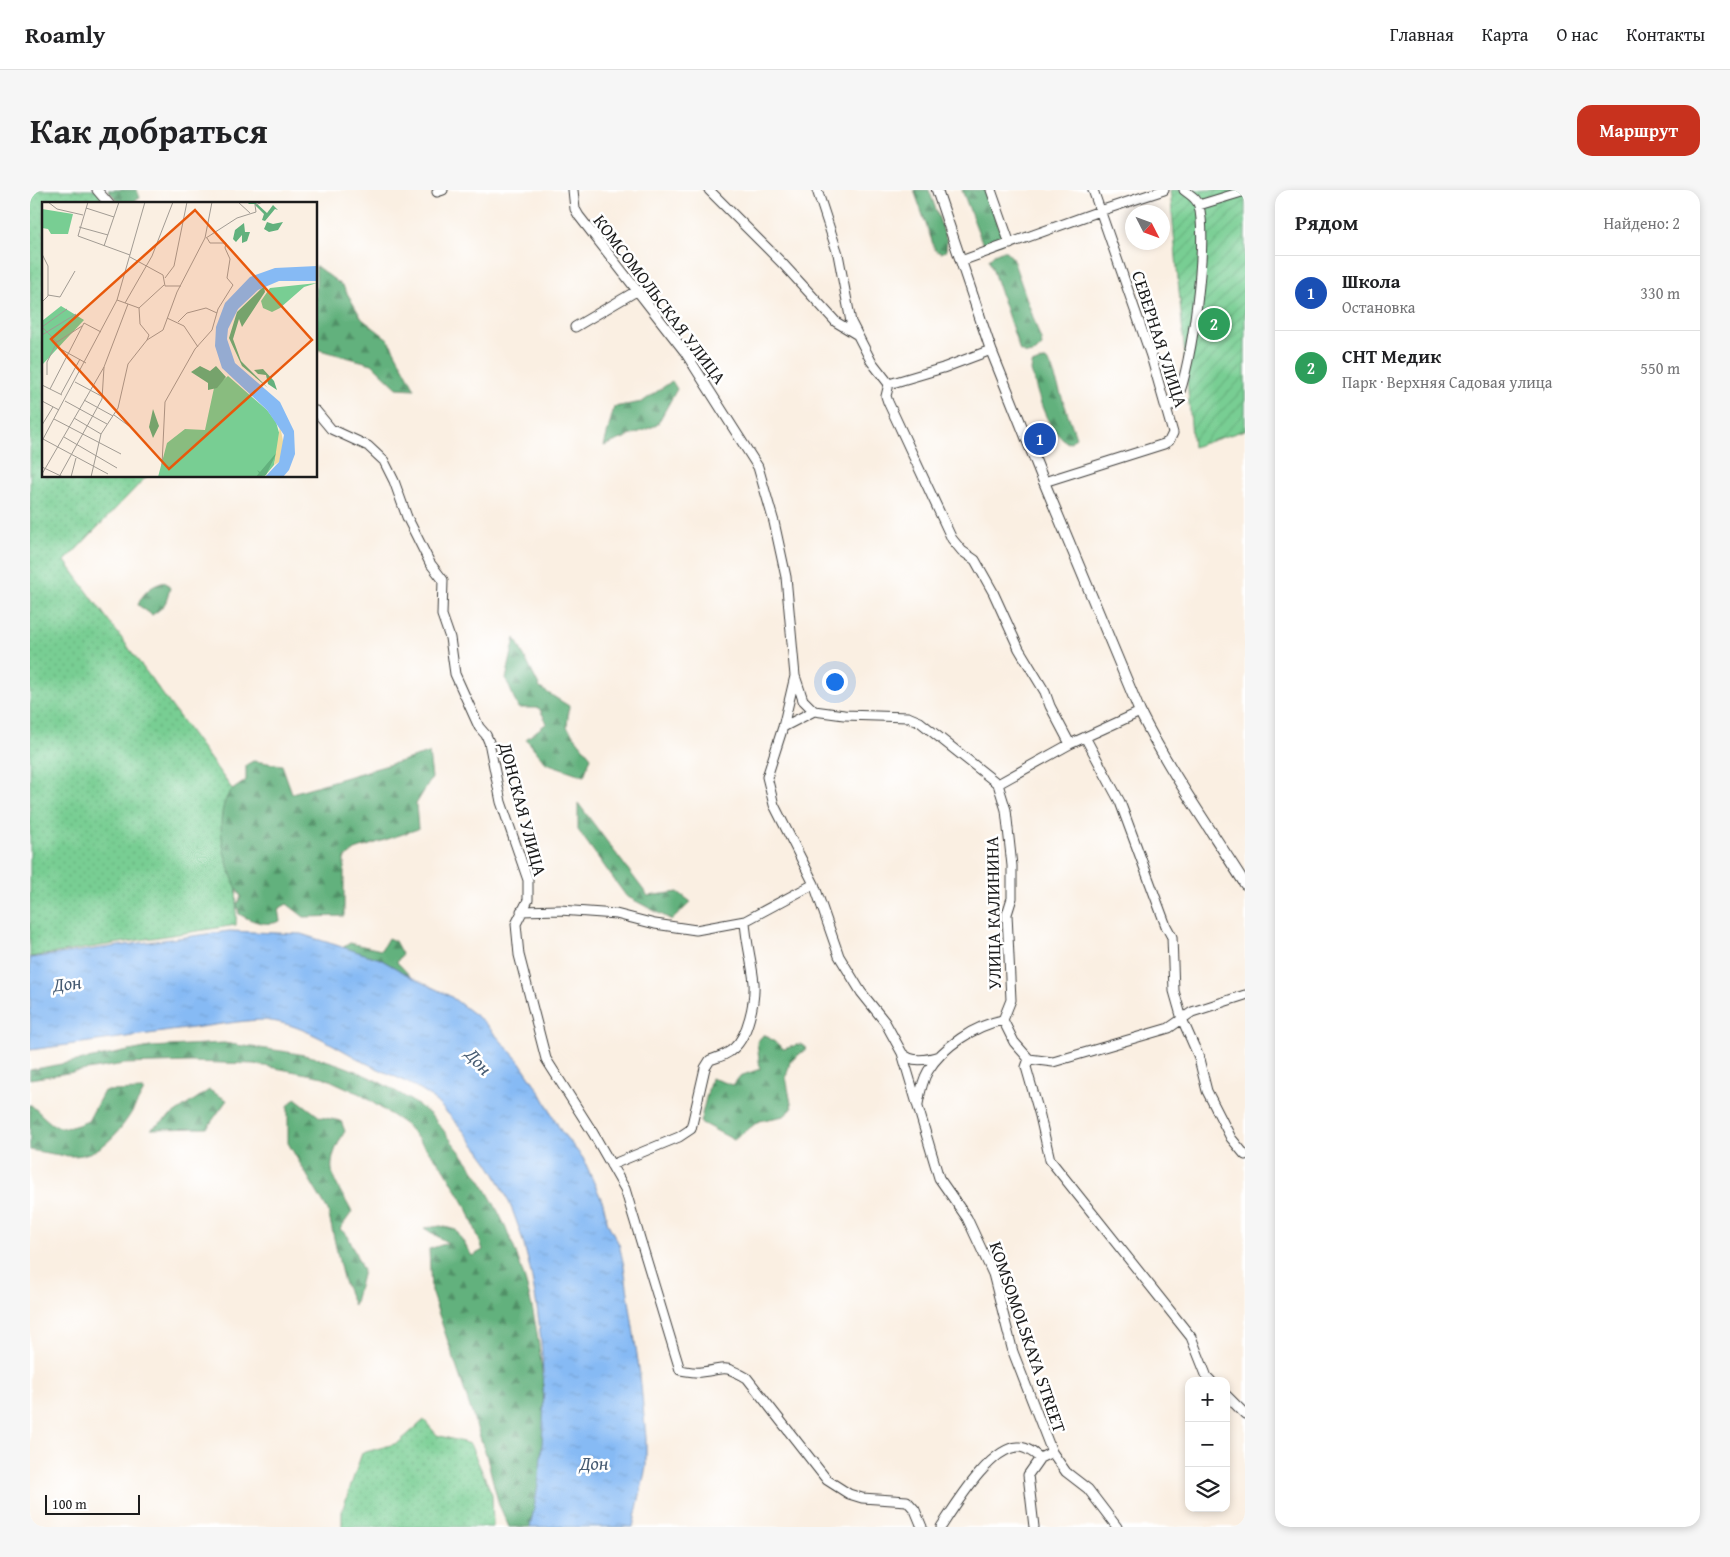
<!DOCTYPE html>
<html lang="ru">
<head>
<meta charset="utf-8">
<style>
	body { margin:0; font-family:"Gentium Book Plus",serif; background:#f6f6f6; color:#202124 }
	.controls { position:absolute; right:15px; bottom:15px; display:grid; overflow:hidden; border-radius:10px; box-shadow:0 2px 8px #0003 }
	.controls button { width:45px; height:45px; display:grid; place-items:center; padding:0; border:0; border-bottom:1px solid #e0e0e0; background:#fff; color:#202124; font:25px sans-serif }
	.compass { position:absolute; left:1095px; top:15px; width:45px; height:45px; border-radius:50%; background:#fff; box-shadow:0 2px 8px #0003; rotate:132deg }
	.scale { position:absolute; left:15px; bottom:12px; width:95px; box-sizing:border-box; padding-left:5px; border:2px solid #1c1c1c; border-top:0; font-size:14px; line-height:18px; white-space:nowrap; color:#1c1c1c; -webkit-text-stroke:4px #fff; paint-order:stroke }
	.you { position:absolute; left:804px; top:491px; width:18px; height:18px; margin:-12px; border:4px solid #fff; border-radius:50%; background:#1a73e8; box-shadow:0 0 0 8px #1a73e833 }
	.badge { display:grid; place-items:center; width:32px; height:32px; border-radius:50%; background:#c8321e; color:#fff; font-size:16px; font-weight:700 }
	.pin { position:absolute; translate:-50% -50%; border:2px solid #fff; box-shadow:0 1px 5px #0006 }
	.list { margin:0; padding:0; list-style:none }
	h2 { display:flex; justify-content:space-between; align-items:center; height:65px; margin:0; padding:0 20px; font-size:21px }
	h2 small { font-size:16px; font-weight:400; color:#757577 }
	.list li { display:grid; grid-template-columns:32px 1fr auto; gap:15px; align-items:center; box-sizing:border-box; height:75px; padding:0 20px; border-top:1px solid #e0e0e0 }
	.list b { display:block; font-size:19px; white-space:nowrap }
	.list p { margin:0; font-size:16px; white-space:nowrap; color:#757577 }
	.list em { font-size:16px; font-style:normal; color:#757577 }
	.icon { flex:none; width:28px; height:28px; fill:none; stroke:currentColor; stroke-width:2; stroke-linecap:round; stroke-linejoin:round }
	.map { position:relative; flex:none; width:1215px; height:1337px; overflow:hidden; border-radius:15px }
	header { display:flex; align-items:center; gap:30px; box-sizing:border-box; height:70px; padding:0 25px; background:#fff; border-bottom:1px solid #e0e0e0 }
	header strong { font-size:24px }
	nav { display:flex; gap:28px; margin-inline-start:auto; font-size:18px }
	.intro { display:flex; align-items:center; justify-content:space-between; box-sizing:border-box; height:120px; padding:0 30px }
	h1 { margin:0; font-size:35px }
	.button { padding:12px 22px; border-radius:15px; background:#c8321e; color:#fff; font-size:18px; font-weight:700 }
	main { display:flex; gap:30px; padding:0 30px }
	aside { flex:1; background:#fff; border-radius:15px; box-shadow:0 2px 8px #0003 }
	.map>svg:first-child { display:block }
</style>
</head>
<body>
<header>
<strong>Roamly</strong>
<nav><a>Главная</a><a>Карта</a><a>О нас</a><a>Контакты</a></nav>
</header>
<div class="intro"><h1>Как добраться</h1><a class="button">Маршрут</a></div>
<main>
<div class="map">
<svg width="1215" height="1337" viewBox="0 0 1215 1337">
	<defs>
		<pattern id="grass-dots" width="8" height="8" patternUnits="userSpaceOnUse" patternTransform="scale(1.25)"><rect width="8" height="8" fill="#78ce93"/><path d="M2 2h.1M6 6h.1" fill="none" stroke="#67b07e" stroke-width="1.8" stroke-linecap="round"/></pattern>
		<pattern id="forest-firs" width="22" height="20" patternUnits="userSpaceOnUse" patternTransform="scale(1.25)"><rect width="22" height="20" fill="#62b17d"/><path d="M5 1l3.5 6h-7zM16 11l3.5 6h-7z" fill="#508f66"/></pattern>
		<pattern id="garden-furrows" width="10" height="10" patternUnits="userSpaceOnUse" patternTransform="scale(1.25)"><rect width="10" height="10" fill="#78ce93"/><path d="M-1 1l2-2M0 10L10 0M9 11l2-2" fill="none" stroke="#67b07e"/></pattern>
		<pattern id="water-ripples" width="26" height="14" patternUnits="userSpaceOnUse" patternTransform="scale(1.25)"><rect width="26" height="14" fill="#86baf4"/><path d="M2 4q2-2 4 0t4 0M15 11q2-2 4 0t4 0" fill="none" stroke="#739fd1"/></pattern>
	</defs>
	<rect width="100%" height="100%" fill="#fff"/>
	<filter id="ink" filterUnits="userSpaceOnUse"><feTurbulence type="fractalNoise" baseFrequency=".02" numOctaves="2"/><feDisplacementMap in="SourceGraphic" scale="10" xChannelSelector="R" yChannelSelector="G"/><feConvolveMatrix kernelMatrix="1 2 1 2 8 2 1 2 1" color-interpolation-filters="sRGB"/></filter>
	<filter id="wash" filterUnits="userSpaceOnUse"><feTurbulence type="fractalNoise" baseFrequency=".0096" numOctaves="4" result="noise"/><feDisplacementMap in="SourceGraphic" scale="20" xChannelSelector="R" yChannelSelector="G"/><feGaussianBlur stdDeviation="1.12" result="paint"/><feColorMatrix in="noise" values="0 0 0 0 0 0 0 0 0 0 0 0 0 0 0 0 0 1.4 0 .05"/><feComposite in="paint" operator="in"/></filter>
	<g filter="url(#wash)">
		<rect width="100%" height="100%" fill="#faefe2"/>
		<path fill="url(#grass-dots)" stroke="#4a7558" d="M0,0H70L79,14H14V286H117L35,371L208,607L206,735L0,767Z
			M394,1230L407,1245L440,1254L462,1304L463,1337H312V1321L332,1263L368,1253Z"/>
		<path fill="url(#forest-firs)" stroke="#3f664c" d="M78,0H107L110,8L99,14H90Z
			M884,0H899L917,51L916,61L911,63L905,60Z
			M932,0H957L973,48L971,53L958,57L952,52Z
			M971,61H976L982,67L1011,150L1012,156L1006,162L997,164L990,161L959,69L964,64Z
			M286,76L313,96L332,129L358,149L385,199L367,198L342,174L286,159Z
			M1012,170H1016L1021,176L1046,247L1041,252L1038,253C1014,238 1009,205 1001,181L1002,174Z
			M642,191L647,199L627,235L574,256L584,217L612,212Z
			M135,392L140,398C136,413 136,416 122,425L108,415C113,402 122,395 135,392Z
			M485,448L510,498L539,516L537,537L561,567L554,586L516,573L496,549L517,533L509,518H488L476,489Z
			M399,563L402,588L386,614L388,639L325,660L314,669V726L274,727L257,714L248,719L250,731C237,737 221,731 209,724L207,714L211,707C197,681 182,633 198,605C201,599 211,595 216,590V575L223,571L252,575L262,603Z
			M548,613L618,706L648,702L661,712L642,730L596,706L548,640Z
			M358,748L365,751L372,764L367,772L381,787L350,769L312,758L320,753L351,760Z
			M734,844L754,859L770,854L777,858L760,872L756,887L762,919L754,926L729,931L704,950L670,932L681,888L703,895L710,886L730,879L727,852Z
			M194,853C224,858 254,860 283,867C323,876 362,897 395,920C407,929 417,946 427,958C510,1059 531,1212 500,1337H479L469,1315L457,1268L401,1101L399,1059L418,1053L394,1038L411,1036L426,1040L442,1066L453,1060L438,1020L415,980L376,935L330,904L293,887L224,874L161,872L94,874L0,889V880L120,857Z
			M114,900C99,929 77,968 39,966C26,965 13,962 0,960V914C25,936 25,945 58,931L74,901Z
			M179,900L197,910L177,938L121,939Z
			M265,908L290,927L311,931L315,941C292,980 302,985 322,1022L310,1039L318,1046L333,1081L324,1116L313,1089L298,1021L258,953V916Z"/>
		<path fill="url(#garden-furrows)" stroke="#4a7558" d="M1140,0H1215V240L1163,257Z"/>
		<path fill="url(#water-ripples)" stroke="#516b88" d="M199,741L271,744L350,769L381,787L420,806L453,831L489,871L510,902L531,941L553,968L558,979L573,1013L578,1034L589,1054L594,1076L610,1185L616,1248V1277L603,1337H500C524,1238 518,1076 466,986C456,968 443,953 430,937C420,926 410,914 398,905C379,891 355,883 334,872C306,857 273,835 241,831C230,829 218,831 207,832L0,860V768Z"/>
	</g>
	<g filter="url(#ink)">
		<g fill="none" stroke-linecap="round" stroke-linejoin="round">
			<g stroke="#3d3c3a" stroke-width="11">
				<path id="minor" d="M67,0L79,14
					M543,0L545,19L549,26L655,162L728,277L744,332L756,387L765,486L753,537L737,587L744,615L784,694L809,766L831,802L855,832L872,863L909,988L937,1028L963,1084L983,1162L1022,1262L1036,1282L1058,1299L1087,1337
					M679,0L753,74L806,132L826,144
					M787,0L808,64L821,132L841,171L859,194
					M961,0L980,54
					M407,2L413,0
					M1169,15L1215,1
					M931,71L1070,21L1134,0
					M545,137L608,100
					M859,194L856,206L858,212L922,349L932,361L945,370L963,402L989,459L1015,502L1020,516L1040,554
					M859,194L913,178L961,160
					M1136,219C1141,216 1145,214 1147,209C1162,176 1178,51 1169,16C1167,8 1160,5 1154,0
					M286,221L301,239L338,256L354,271L364,291L377,327L400,373L413,390L412,425L420,448L425,484L449,537L456,545L459,552L471,612L498,690V710L486,734L489,765L516,869L563,943L595,999L650,1180C657,1181 664,1183 671,1182C696,1180 691,1173 717,1188L797,1290L819,1304L832,1308L877,1311L885,1320L892,1337
					M1014,292L1134,254L1139,251L1143,243L1121,166L1063,0
					M765,486L773,510L784,521L814,525L878,527L890,532L968,594L976,620L982,676V708L977,724L981,810L973,830
					M753,537L784,521
					M1055,547L1090,612L1136,736L1142,747L1144,801L1152,829L1168,865L1177,901L1201,948L1215,965
					M968,594L1040,554L1110,522
					M491,721L530,720L586,724L625,734L666,740L715,731L784,694
					M872,863C881,873 897,870 909,866
					M999,869L996,877L1010,926L1020,970L1161,1147L1177,1187L1181,1191
					M888,914C890,903 892,891 898,881C912,857 946,835 973,830L984,852L999,869L1023,872L1139,838L1162,822L1215,805
					M581,975L649,947L661,939L675,878L680,870C689,867 697,865 704,858C718,846 725,811 724,793C722,772 716,752 715,731
					M1196,1205L1215,1224
					M911,1337C925,1316 962,1254 990,1257C998,1258 1004,1263 1010,1268
					M1004,1337L998,1285L1010,1268L1022,1262"/>
			</g>
			<g stroke="#3d3c3a" stroke-width="12">
				<path id="major" d="M907,0L961,160L1014,292L1110,522C1140,582 1179,637 1215,694"/>
			</g>
			<use href="#minor" stroke="#fff" stroke-width="9"/>
			<use href="#major" stroke="#fff" stroke-width="10"/>
		</g>
	</g>
	<g text-anchor="middle" dominant-baseline="central" stroke-width="5" stroke-linejoin="round" paint-order="stroke">
		<g font-size="18" fill="#1c1c1c" stroke="#fff">
			<text transform="translate(630 109) rotate(53)">КОМСОМОЛЬСКАЯ УЛИЦА</text>
			<text transform="translate(1130 149) rotate(72)">СЕВЕРНАЯ УЛИЦА</text>
			<text transform="translate(493 619) rotate(75)">ДОНСКАЯ УЛИЦА</text>
			<text transform="translate(963 723) rotate(-91)">УЛИЦА КАЛИНИНА</text>
			<text transform="translate(998 1147) rotate(71)">KOMSOMOLSKAYA STREET</text>
		</g>
		<g font-size="19" font-style="italic" fill="#465b72" stroke="#fff">
			<text transform="translate(37 793) rotate(-7)">Дон</text>
			<text transform="translate(449 871) rotate(48)">Дон</text>
			<text x="564" y="1273">Дон</text>
		</g>
	</g>
	<g transform="translate(12 12)">
		<rect width="275" height="275" fill="#faefe2"/>
		<path d="M275,81L262,85L238,106L230,110L221,106L219,99L228,86ZM186,174L225,208L234,220L238,234L232,263L222,275H116L125,241L143,227L163,228L172,186Z" fill="#78ce93"/>
		<path d="M208,0H213L225,11L231,3L236,8L233,7L223,19L220,18L222,12L212,2H206ZM225,20L231,22L241,20L236,28L227,30L222,27ZM202,21L203,30H208L205,39L200,41V33L194,40L191,37L193,28ZM222,84L223,90L200,125L197,117L191,137L199,159L226,186L200,164L187,136L195,110ZM158,164L168,169L174,164L184,175L175,186L166,188V181L149,170ZM221,167L232,179L235,188L226,182L224,173L216,172L212,168ZM111,207L117,224L111,236L107,225ZM235,250L224,273L214,275L217,271L215,268L218,270Z" fill="#62b17d"/>
		<path d="M238,224L242,244L237,260L232,263Z" fill="#eeda9e"/>
		<path d="M0,7L31,12L26,32H9L6,27L0,26Z" fill="#78ce93"/>
		<path d="M19,104L42,118L0,163V119Z" fill="#78ce93"/>
		<path d="M275,64V79H237L216,88L196,107L186,127L185,137L193,161L238,200L252,229L253,252L247,268L241,275H223L237,260L242,233L225,208L180,166L173,144L174,125L183,101L208,75L233,66Z" fill="#86baf4"/>
		<path fill="none" stroke="#a19b93" stroke-width="1" d="M6,0L15,7L41,13M46,0L36,34L88,53M196,0L208,11M44,6L72,15M37,25L66,33M164,36L195,16L214,10L213,3L221,0M62,44L77,0M0,52L6,64V94L0,100M88,55L121,73L123,84H139M123,76L132,64L145,0M6,93L18,95L33,69M75,98L97,106M83,101L110,54L131,0M125,116L142,124L156,145M136,120L145,111L164,106L175,111M0,125L25,107M0,125L15,140M0,133L34,112M105,138L107,133L98,122L97,106L122,83M15,145L44,161M5,173V160L15,140L40,124M33,180L61,195M0,183L20,193M8,187L42,121L59,130M19,192L38,157M42,198L71,214M0,199L17,208M23,199L65,222M72,213L87,224M32,216L59,232M12,217L79,252M0,223L11,205M22,235L75,266M1,237L66,272M0,239L75,98L103,0M120,263L123,200L153,147L170,128L176,107L191,83L185,76L188,57L183,46L184,41H168L165,36M0,265L21,275M0,272L62,165L86,102M17,275L60,197L62,165M29,275L34,256M49,275L59,232L76,206L86,162L105,138L121,128L135,90L163,36L170,0"/>
		<path fill="#e8590c" fill-opacity="0.15" stroke="#e8590c" stroke-width="2.5" d="M153,8L270,138L127,267L9,137Z"/>
		<rect width="275" height="275" fill="none" stroke="#1c1c1c" stroke-width="2.5"/>
	</g>
</svg>
<div class="controls">
<button>+</button>
<button>−</button>
<button><svg class="icon" aria-label="layers" viewBox="0 0 24 24"><path d="M12 4l9 5-9 5-9-5zM3 14l9 5 9-5"/></svg></button>
</div>
<svg class="compass" viewBox="-18 -18 36 36"><path d="M0-13l5 13h-10z" fill="#e53935"/><path d="M0 13l5-13h-10z" fill="#757577"/></svg>
<div class="scale">100 m</div>
<div class="you"></div>
<div class="pin badge" style="left:1010px;top:249px;background:#1a4fb4">1</div>
<div class="pin badge" style="left:1184px;top:134px;background:#2e9e5b">2</div>
</div>
<aside>
<h2>Рядом<small>Найдено: 2</small></h2>
<ul class="list">
<li><span class="badge" style="background:#1a4fb4">1</span><div><b>Школа</b><p>Остановка</p></div><em>330 m</em></li>
<li><span class="badge" style="background:#2e9e5b">2</span><div><b>СНТ Медик</b><p>Парк · Верхняя Садовая улица</p></div><em>550 m</em></li>
</ul>
</aside>
</main>
</body>
</html>
